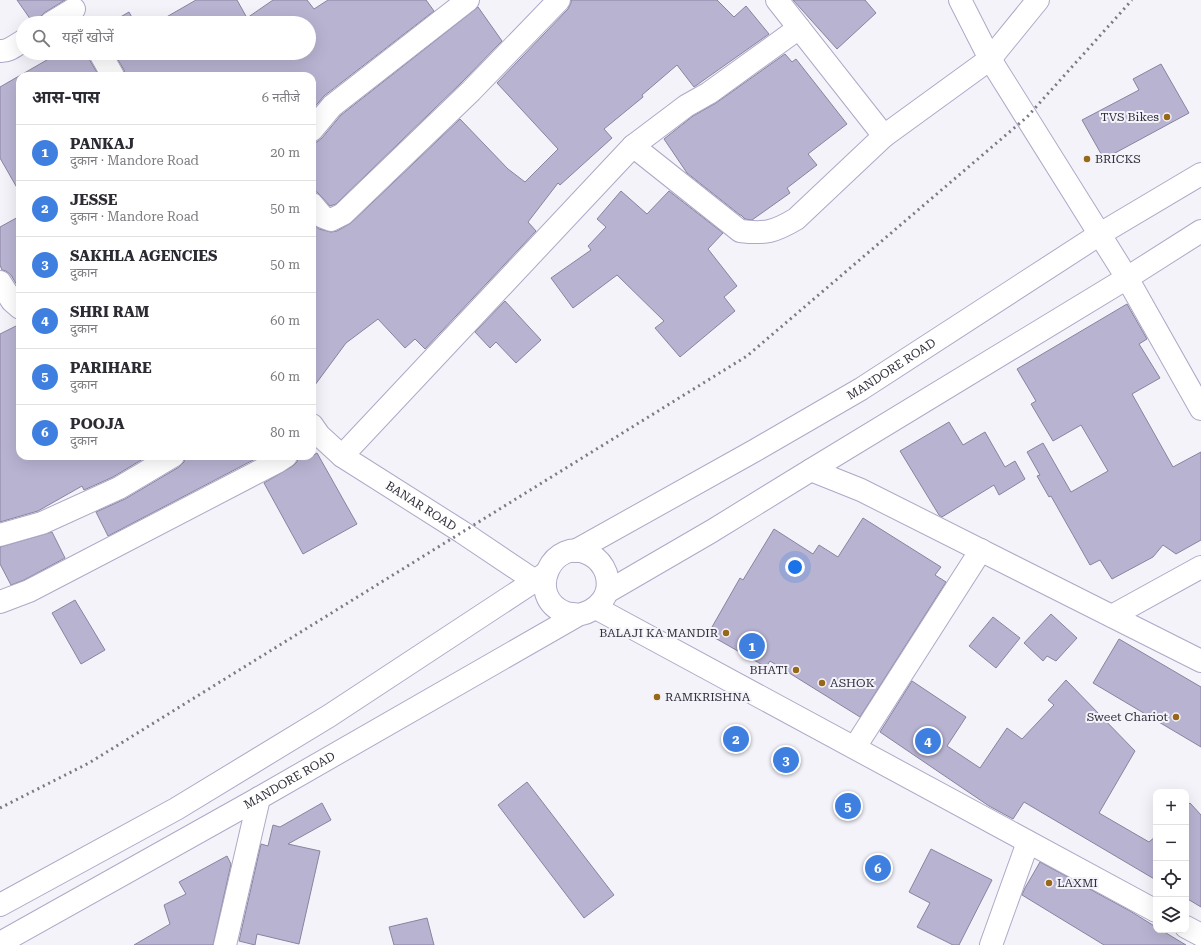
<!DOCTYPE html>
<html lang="hi">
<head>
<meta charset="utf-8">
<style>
	body { margin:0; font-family:"Roboto Serif","Noto Sans Devanagari",serif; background:#f7f7f7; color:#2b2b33 }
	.controls { position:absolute; right:12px; bottom:12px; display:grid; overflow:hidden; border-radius:8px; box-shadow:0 4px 16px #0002 }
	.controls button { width:36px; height:36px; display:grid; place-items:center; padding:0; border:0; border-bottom:1px solid #e1e1e2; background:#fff; color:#2b2b33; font:20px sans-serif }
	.you { position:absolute; left:795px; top:567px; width:14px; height:14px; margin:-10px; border:3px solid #fff; border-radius:50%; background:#1a73e8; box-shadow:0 0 0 6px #1a73e833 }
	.badge { display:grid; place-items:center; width:26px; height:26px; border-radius:50%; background:#db2777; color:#fff; font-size:13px; font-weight:700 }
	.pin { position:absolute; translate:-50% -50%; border:2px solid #fff; box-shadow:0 1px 4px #0006 }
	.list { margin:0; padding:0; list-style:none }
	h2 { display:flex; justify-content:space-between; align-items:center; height:52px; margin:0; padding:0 16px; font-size:17px }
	h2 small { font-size:13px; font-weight:400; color:#7c7c81 }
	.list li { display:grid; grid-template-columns:26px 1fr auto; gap:12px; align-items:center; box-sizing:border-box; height:56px; padding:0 16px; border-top:1px solid #e1e1e2 }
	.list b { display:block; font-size:15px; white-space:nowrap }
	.list p { margin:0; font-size:13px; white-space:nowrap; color:#7c7c81 }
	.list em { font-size:13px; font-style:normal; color:#7c7c81 }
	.icon { flex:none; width:22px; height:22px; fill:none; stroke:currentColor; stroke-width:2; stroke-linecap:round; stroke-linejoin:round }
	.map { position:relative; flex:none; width:1201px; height:945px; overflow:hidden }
	.search { position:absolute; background:#fff; box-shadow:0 4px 16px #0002; left:16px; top:16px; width:300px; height:44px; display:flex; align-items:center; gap:10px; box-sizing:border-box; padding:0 14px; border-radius:22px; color:#7c7c81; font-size:15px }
	.panel { position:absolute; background:#fff; box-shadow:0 4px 16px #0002; left:16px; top:72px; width:300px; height:388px; border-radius:12px }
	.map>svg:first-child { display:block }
</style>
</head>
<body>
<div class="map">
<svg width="1201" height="945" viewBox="0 0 1201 945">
	<rect width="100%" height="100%" fill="#f4f3fa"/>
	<path fill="#b7b3d1" stroke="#8784a0" d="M17,0H65L44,13L40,17L39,23H33Z
		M196,0H237L247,18L273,0H307L314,9L328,0H426L434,11L324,96L312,110V76H125L124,70L114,53H309V23H156Z
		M571,0H717L734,17L746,6L769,34L694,87L677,65L642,95L643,97L604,129L612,138L560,185L558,183L528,222L536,231L425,349L415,339L405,348L378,319L346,343L312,389V223L319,229L331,232L337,231L351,223L460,119L508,169L525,182L558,149L497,83L568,9L571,3Z
		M793,0H865L876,13L837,49Z
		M478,7L502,41L462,82L336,204L330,206L321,196L317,192H312V142H317L322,138L341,115Z
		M129,12L135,23H110Z
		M59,53H88L89,59L99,76H20V193L0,158V87Z
		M785,54L792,62L796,59L847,124L808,154L817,165L787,188L790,193L752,220L745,219L741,215H740L687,173L664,139L693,116L716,103Z
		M1161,64L1189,113L1104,159L1082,120L1139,90L1133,79Z
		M621,191L647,214L669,191L723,233L708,249L737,286L724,297L735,311L680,357L655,328L664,321L617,275L573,308L551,278L591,250L588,246L606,227L597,219Z
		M20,216V290L11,275L6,271L2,270L0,265V227Z
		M505,301L541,340L516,363L496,342L490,348L475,332Z
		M1127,304L1147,339L1139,344L1160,378L1132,394L1173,467L1201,452V540L1176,554L1163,545L1153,557L1112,579L1100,560L1090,565L1051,496L1049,497L1037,476L1040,475L1027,452L1043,443L1071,492L1108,471L1081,425L1053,441L1031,404L1036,401L1017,369Z
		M20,324V456H148L113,477L84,490L82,486L38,511L0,522V334Z
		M949,422L963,445L985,432L1005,467L1015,461L1025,479L999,495L994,485L942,517L939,515L900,451Z
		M317,453L357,524L303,554L264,483L293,466L297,462L298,456H312Z
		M185,456H261L108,536L96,512L125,499L179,467L184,462Z
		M863,518L941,567L935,575L946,582L860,717L770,661L766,667L708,634L740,578L743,580L774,529L813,554L819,545L838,557Z
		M52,532L65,558L24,580L11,585L0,564V547Z
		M75,600L105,650L81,664L52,613Z
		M1051,614L1077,638L1056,661L1047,656L1043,661L1024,643Z
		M993,617L1020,638L996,668L969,646Z
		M1119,639L1201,687V747L1093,683Z
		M1066,680L1135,751L1099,813L1149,842L1156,836V880L1024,802L1013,819L989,806L880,732L912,681L966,717L947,746L980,768L1007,728L1022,739L1054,705L1048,700Z
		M527,782L614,895L584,918L498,805Z
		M322,803L331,820L288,844L320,851L299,944L257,934L255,945L239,941L261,844L268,846L273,825L280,827Z
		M1190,803L1201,815V907L1186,898V807Z
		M931,849L992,880L959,945H953L917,927L930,903L909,892Z
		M227,856L231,864L213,945H134L170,924L164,905L186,894L179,882Z
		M1040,862L1130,911L1156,927V930H1161L1186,945H1104L1022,895L1025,888Z
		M427,918L434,945H394L389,927Z"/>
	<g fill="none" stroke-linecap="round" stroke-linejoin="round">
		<g stroke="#ada9c7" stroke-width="24">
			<g id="minor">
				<path d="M777,0L884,136"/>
				<path d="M960,0L990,59L1127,278L1201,409"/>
				<path d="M51,23L74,9"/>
				<path d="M0,51C8,52 16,45 23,41"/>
				<path d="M100,53L113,76"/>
				<path d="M312,130L332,106L468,0"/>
				<path d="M633,146L686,106L709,93L799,28"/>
				<path d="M312,204L323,217L331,220L343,214L471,91L559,0"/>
				<path d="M0,282L12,301L20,308"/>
				<path id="s1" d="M312,425L319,435L342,456L462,532L535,581"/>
				<path d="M342,456L633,146L740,231C766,234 774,232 796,219L884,136L990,59L1038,0"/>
				<path d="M811,470L861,490L1201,661"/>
				<path d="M0,535L42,523L119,488L173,456"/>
				<path d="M0,602L29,591L277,462L286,456"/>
				<path d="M596,608L1156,911"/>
				<path d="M1112,616L1201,567"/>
				<path d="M855,747L981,550"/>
				<path d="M1186,927L1201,935"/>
				<path d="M225,945L259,798"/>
				<path d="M991,945L1028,842"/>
			</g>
		</g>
		<g stroke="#ada9c7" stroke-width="24">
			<g id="highway">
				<path id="s2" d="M575,551L754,451L861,389L1100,234L1201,174"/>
				<path d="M607,592L712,531L811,470L1127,278L1201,231"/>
				<path d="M0,905L176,809L329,716L545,574"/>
				<path id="s3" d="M0,943L259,798L578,615C598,611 613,595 606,573C603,565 598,559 591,555C553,533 523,597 566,613C569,614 574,614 578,615"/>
			</g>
		</g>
		<use href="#minor" stroke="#fff" stroke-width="22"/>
		<use href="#highway" stroke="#fff" stroke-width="22"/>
		<path stroke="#7b7a85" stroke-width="3" stroke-dasharray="2 4" stroke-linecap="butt" d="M0,808L89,763L747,356L1027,117L1132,0"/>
	</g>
	<g fill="#966817" stroke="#f4f3fa" stroke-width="1.5">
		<circle cx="1167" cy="117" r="4"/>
		<circle cx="1087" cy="159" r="4"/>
		<circle cx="726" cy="633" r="4"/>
		<circle cx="796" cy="670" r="4"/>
		<circle cx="822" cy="683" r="4"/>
		<circle cx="657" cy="697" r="4"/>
		<circle cx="1176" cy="717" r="4"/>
		<circle cx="1049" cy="883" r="4"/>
	</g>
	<g text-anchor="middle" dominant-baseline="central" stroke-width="4" stroke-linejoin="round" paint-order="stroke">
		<g font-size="12" fill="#302f3b" stroke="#f4f3fa" text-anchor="end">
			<text x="1159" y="117">TVS Bikes</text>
			<text x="1095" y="159" text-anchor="start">BRICKS</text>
			<text x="718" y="633">BALAJI KA MANDIR</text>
			<text x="788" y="670">BHATI</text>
			<text x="830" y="683" text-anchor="start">ASHOK</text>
			<text x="665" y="697" text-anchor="start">RAMKRISHNA</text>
			<text x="1168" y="717">Sweet Chariot</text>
			<text x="1057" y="883" text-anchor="start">LAXMI</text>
		</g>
		<g font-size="12" fill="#302f3b" stroke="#f4f3fa">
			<text stroke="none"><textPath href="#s2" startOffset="365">MANDORE ROAD</textPath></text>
			<text stroke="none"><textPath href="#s1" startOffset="137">BANAR ROAD</textPath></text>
			<text stroke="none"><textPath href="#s3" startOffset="332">MANDORE ROAD</textPath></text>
		</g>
	</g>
</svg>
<div class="controls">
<button>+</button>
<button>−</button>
<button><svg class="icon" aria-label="locate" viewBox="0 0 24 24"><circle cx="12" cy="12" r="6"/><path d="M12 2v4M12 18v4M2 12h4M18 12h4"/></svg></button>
<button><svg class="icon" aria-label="layers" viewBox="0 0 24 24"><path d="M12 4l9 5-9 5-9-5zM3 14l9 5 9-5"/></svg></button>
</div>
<div class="you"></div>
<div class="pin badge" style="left:752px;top:646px;background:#3f7fe0">1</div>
<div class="pin badge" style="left:736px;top:739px;background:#3f7fe0">2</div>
<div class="pin badge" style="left:786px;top:760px;background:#3f7fe0">3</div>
<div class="pin badge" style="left:928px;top:741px;background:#3f7fe0">4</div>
<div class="pin badge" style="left:848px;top:806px;background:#3f7fe0">5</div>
<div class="pin badge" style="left:878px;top:868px;background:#3f7fe0">6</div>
<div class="search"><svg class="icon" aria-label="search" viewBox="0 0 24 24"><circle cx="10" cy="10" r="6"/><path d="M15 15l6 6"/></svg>यहाँ खोजें</div>
<section class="panel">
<h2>आस-पास<small>6 नतीजे</small></h2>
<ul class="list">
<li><span class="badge" style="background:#3f7fe0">1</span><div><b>PANKAJ</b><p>दुकान · Mandore Road</p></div><em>20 m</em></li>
<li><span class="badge" style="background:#3f7fe0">2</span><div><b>JESSE</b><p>दुकान · Mandore Road</p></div><em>50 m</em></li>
<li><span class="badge" style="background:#3f7fe0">3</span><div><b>SAKHLA AGENCIES</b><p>दुकान</p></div><em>50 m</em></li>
<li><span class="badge" style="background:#3f7fe0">4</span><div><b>SHRI RAM</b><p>दुकान</p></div><em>60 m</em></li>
<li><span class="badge" style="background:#3f7fe0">5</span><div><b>PARIHARE</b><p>दुकान</p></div><em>60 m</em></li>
<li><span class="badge" style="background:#3f7fe0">6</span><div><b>POOJA</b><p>दुकान</p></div><em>80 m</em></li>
</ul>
</section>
</div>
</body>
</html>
